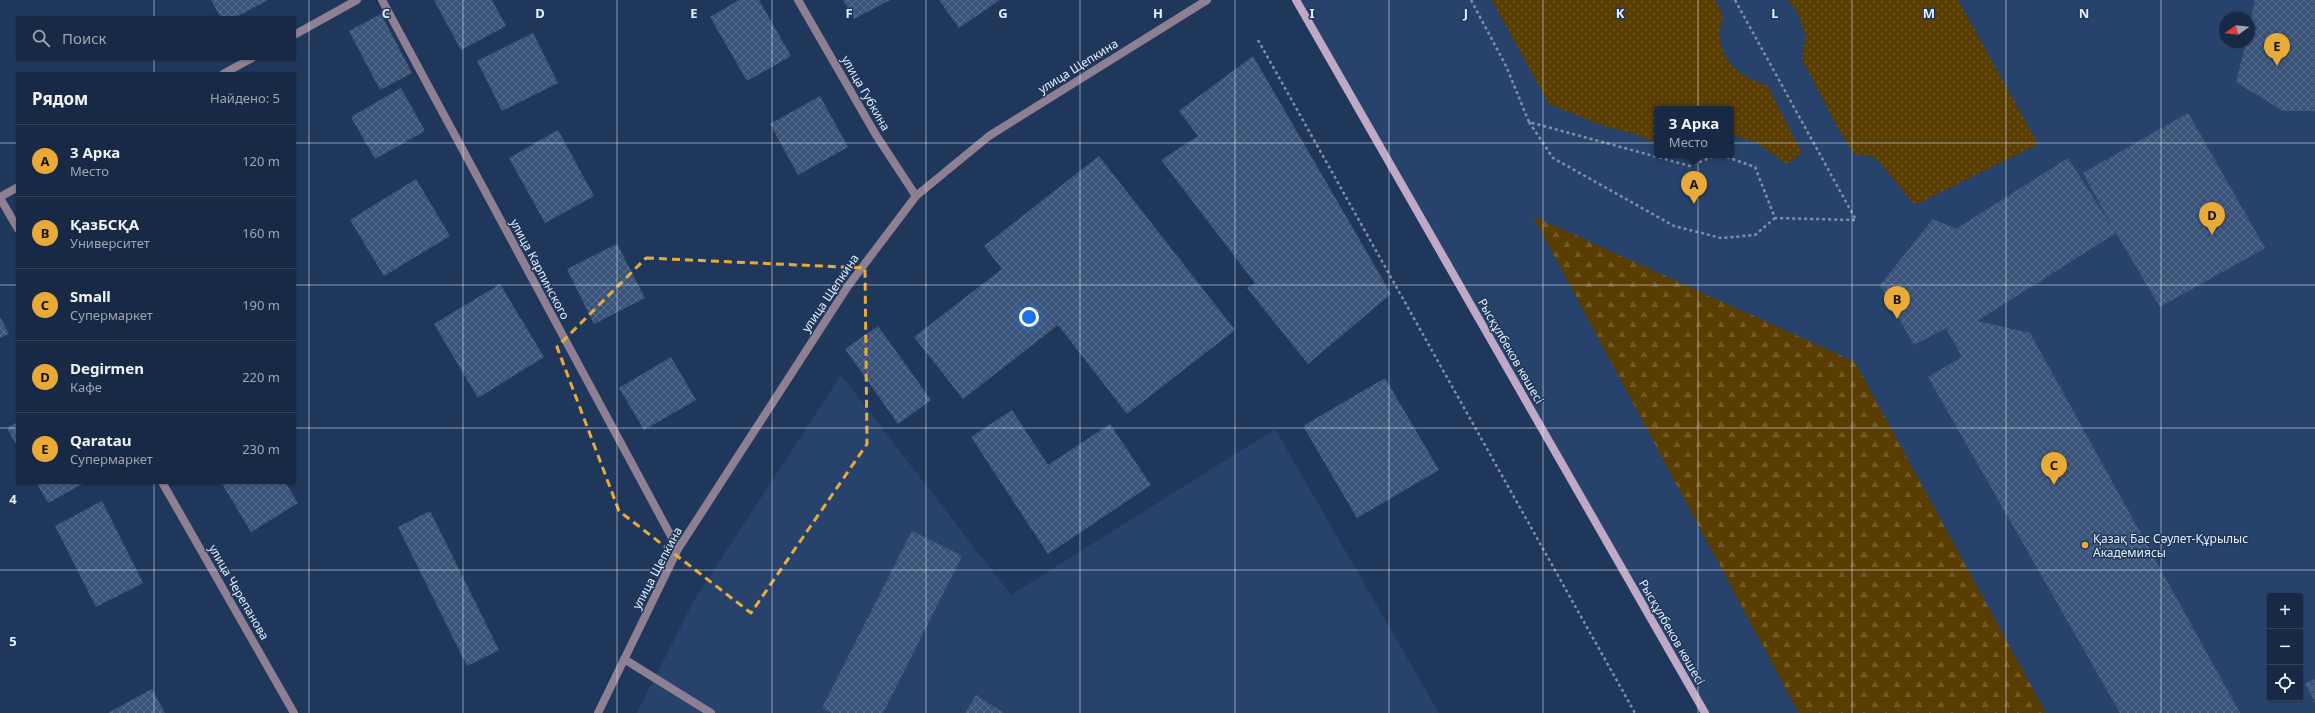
<!DOCTYPE html>
<html lang="ru">
<head>
<meta charset="utf-8">
<style>
	body { margin:0; font-family:"Noto Sans",sans-serif; background:#20314b; color:#f1f3f6 }
	.controls { position:absolute; right:12px; bottom:12px; display:grid; overflow:hidden; border-radius:4px; box-shadow:0 1px 3px #0004 }
	.controls button { width:36px; height:36px; display:grid; place-items:center; padding:0; border:0; border-bottom:1px solid #36455d; background:#172944; color:#f1f3f6; font:20px sans-serif }
	.compass { position:absolute; left:2219px; top:12px; width:36px; height:36px; border-radius:50%; background:#172944; box-shadow:0 1px 3px #0004; rotate:255deg }
	.you { position:absolute; left:1029px; top:317px; width:14px; height:14px; margin:-10px; border:3px solid #fff; border-radius:50%; background:#1a73e8; box-shadow:0 0 0 6px #1a73e833 }
	.badge { display:grid; place-items:center; width:26px; height:26px; border-radius:50%; background:#eaaa38; color:#111; font-size:13px; font-weight:700 }
	.pin { position:absolute; translate:-50% -33px; filter:drop-shadow(0 1px 2px #0008) }
	.pin::after { content:''; position:absolute; top:21px; width:14px; height:12px; background:inherit; clip-path:polygon(0 0,100% 0,50% 100%) }
	.popup { position:absolute; left:1654px; top:106px; width:80px; height:52px; box-sizing:border-box; display:grid; place-content:center; border-radius:4px; background:#172944; filter:drop-shadow(0 1px 3px #0005); font-size:13px; white-space:nowrap; color:#9ea6b2 }
	.popup b { font-size:15px; color:#f1f3f6 }
	.popup::after { content:''; position:absolute; left:50%; top:100%; margin-left:-8px; border:8px solid transparent; border-top-color:#172944 }
	.list { margin:0; padding:0; list-style:none }
	h2 { display:flex; justify-content:space-between; align-items:center; height:52px; margin:0; padding:0 16px; font-size:17px }
	h2 small { font-size:13px; font-weight:400; color:#9ea6b2 }
	.list li { display:grid; grid-template-columns:26px 1fr auto; gap:12px; align-items:center; box-sizing:border-box; height:72px; padding:0 16px; border-top:1px solid #36455d }
	.list b { display:block; font-size:15px; white-space:nowrap }
	.list p { margin:0; font-size:13px; white-space:nowrap; color:#9ea6b2 }
	.list em { font-size:13px; font-style:normal; color:#9ea6b2 }
	.icon { flex:none; width:22px; height:22px; fill:none; stroke:currentColor; stroke-width:2; stroke-linecap:round; stroke-linejoin:round }
	.map { position:relative; flex:none; width:2315px; height:713px; overflow:hidden }
	.search { position:absolute; background:#172944; box-shadow:0 1px 3px #0004; left:16px; top:16px; width:280px; height:44px; display:flex; align-items:center; gap:10px; box-sizing:border-box; padding:0 14px; border-radius:4px; color:#9ea6b2; font-size:15px }
	.panel { position:absolute; background:#172944; box-shadow:0 1px 3px #0004; left:16px; top:72px; width:280px; height:412px; border-radius:4px }
	.map>svg:first-child { display:block }
</style>
</head>
<body>
<div class="map">
<svg width="2315" height="713" viewBox="0 0 2315 713">
	<defs>
		<pattern id="grass-dots" width="8" height="8" patternUnits="userSpaceOnUse"><rect width="8" height="8" fill="#5a3d00"/><path d="M2 2h.1M6 6h.1" fill="none" stroke="#725926" stroke-width="1.8" stroke-linecap="round"/></pattern>
		<pattern id="forest-firs" width="22" height="20" patternUnits="userSpaceOnUse"><rect width="22" height="20" fill="#5a3d00"/><path d="M5 1l3.5 6h-7zM16 11l3.5 6h-7z" fill="#725926"/></pattern>
		<pattern id="building-cross-hatch" width="8" height="8" patternUnits="userSpaceOnUse"><rect width="8" height="8" fill="#3a5479"/><path d="M0 0l8 8M0 8l8-8" fill="none" stroke="#566d8d"/></pattern>
	</defs>
	<rect width="100%" height="100%" fill="#1f375a"/>
	<path fill="#28436b" fill-rule="evenodd" d="M1296,0H2315V713H1705ZM2225,18H2249V42H2225ZM1657,109H1731V155H1657ZM2270,596H2300V698H2270Z
		M841,375L1011,595L1275,429L1439,713H637L693,602Z"/>
	<path fill="url(#grass-dots)" d="M1492,0H1715C1729,23 1719,17 1720,38C1722,63 1744,79 1767,85L1802,153L1787,164L1754,141L1731,135V109H1657V143L1635,134L1604,126L1549,104Z
		M1788,0H1958L2038,144L1915,205L1875,157L1854,154L1839,130L1802,59L1806,36L1797,11Z"/>
	<path fill="url(#forest-firs)" d="M1533,216L1855,362L2046,713H1799Z"/>
	<path fill="url(#building-cross-hatch)" d="M211,0H268L234,18H221Z
		M434,0H492L506,26L461,50Z
		M739,0H759L791,56L747,81L710,17Z
		M843,0H890L854,19Z
		M939,0H1000L959,28Z
		M2255,0H2315V111H2283L2236,82L2246,42H2249V27Z
		M381,14L412,73L380,90L349,31Z
		M533,33L558,83L502,111L477,61Z
		M1253,56L1391,294L1308,364L1247,288L1255,283L1161,160L1198,136L1179,111Z
		M401,88L425,131L375,159L351,117Z
		M820,96L848,147L798,175L770,124Z
		M2188,113L2265,248L2160,307L2116,233L1977,321L2030,333L2240,713H2120L1928,377L1962,357L1946,328L1914,345L1880,285L1933,219L1956,229L2068,158L2114,230L2083,173Z
		M558,130L594,196L545,223L509,158Z
		M1099,156L1235,330L1127,414L1058,325L963,399L914,337L1002,269L984,246Z
		M416,179L450,236L384,276L350,220Z
		M617,244L645,298L594,324L567,269Z
		M500,284L544,357L478,398L434,324Z
		M0,317L9,334L0,338Z
		M878,326L931,400L898,424L845,349Z
		M671,357L696,400L644,430L619,388Z
		M1385,378L1439,470L1357,518L1303,426Z
		M1012,410L1048,465L1110,424L1151,485L1048,554L971,437Z
		M18,422V448L7,428Z
		M36,482H86L48,503Z
		M221,482H285L298,503L251,532Z
		M102,501L143,583L96,607L55,526Z
		M430,511L499,650L467,666L398,527Z
		M912,531L962,556L883,713H832L822,708Z
		M2315,679V702L2305,684Z
		M152,689L165,713H108Z
		M976,695L1004,713H965Z"/>
	<g fill="none" stroke-linecap="round" stroke-linejoin="round">
		<path stroke="#7e8fa8" stroke-width="2.5" stroke-dasharray="3 3" stroke-linecap="butt" d="M1471,0L1506,66L1529,122L1690,166L1717,155
			M1735,0L1856,220
			M1258,40L1635,713
			M1529,122L1553,158L1674,226L1721,238L1755,235L1775,218
			M1721,155L1755,167L1775,218L1855,220"/>
		<path stroke="#8e8092" stroke-width="8" d="M624,659L711,713"/>
		<path stroke="#8e8092" stroke-width="8" d="M382,0L678,549
			M798,0L876,135L916,196
			M294,35L357,0
			M223,74L252,58
			M0,197L18,187
			M0,198L18,229
			M162,482L294,713
			M598,713L678,549L848,286L916,196L989,136L1207,0"/>
		<path stroke="#bfa9c6" stroke-width="8" d="M1296,0L1705,713"/>
	</g>
	<path fill="none" stroke="#eaaa38" stroke-width="3" stroke-dasharray="8 5" stroke-linejoin="round" d="M646,258L865,268L867,444L751,613L619,511L557,347Z"/>
	<path fill="none" stroke="#e6f0fd" stroke-width="1" stroke-opacity="0.55" d="M154,0V18M309,0V713M463,0V713M617,0V713M772,0V713M926,0V713M1080,0V713M1235,0V713M1389,0V713M1543,0V713M1698,0V713M1852,0V713M2006,0V713M2161,0V713M154,58V74M0,143H18M294,143H2315M0,285H18M294,285H2315M0,428H18M294,428H2315M154,482V713M0,570H2315"/>
	<circle fill="#eaaa38" stroke="#1f375a" stroke-width="1.5" cx="2085" cy="545" r="4"/>
	<g text-anchor="middle" dominant-baseline="central" stroke-width="3" stroke-linejoin="round" paint-order="stroke">
		<g font-size="12" fill="#e6f0fd" stroke="#1f375a">
			<text transform="translate(1078 66) rotate(-32)">улица Щепкина</text>
			<text transform="translate(866 93) rotate(60)">улица Губкина</text>
			<text transform="translate(540 269) rotate(62)">улица Карпинского</text>
			<text transform="translate(830 293) rotate(-56)">улица Щепкина</text>
			<text transform="translate(1511 351) rotate(60)">Рысқұлбеков көшесі</text>
			<text transform="translate(657 568) rotate(-62)">улица Щепкина</text>
			<text transform="translate(239 592) rotate(60)">улица Черепанова</text>
			<text transform="translate(1672 632) rotate(60)">Рысқұлбеков көшесі</text>
		</g>
		<g font-size="12" fill="#e6f0fd" stroke="#1f375a" text-anchor="start">
			<text x="2093" y="538">Қазақ Бас Сәулет-Құрылыс<tspan x="2093" dy="14">Академиясы</tspan></text>
		</g>
	</g>
	<g font-size="13" text-anchor="middle" font-weight="bold" fill="#e6f0fd" stroke="#1f375a" stroke-width="3" stroke-linejoin="round" paint-order="stroke">
		<text x="386" y="18">C</text>
		<text x="540" y="18">D</text>
		<text x="694" y="18">E</text>
		<text x="849" y="18">F</text>
		<text x="1003" y="18">G</text>
		<text x="1158" y="18">H</text>
		<text x="1312" y="18">I</text>
		<text x="1466" y="18">J</text>
		<text x="1620" y="18">K</text>
		<text x="1775" y="18">L</text>
		<text x="1929" y="18">M</text>
		<text x="2084" y="18">N</text>
		<text x="13" y="504">4</text>
		<text x="13" y="646">5</text>
	</g>
</svg>
<div class="controls">
<button>+</button>
<button>−</button>
<button><svg class="icon" aria-label="locate" viewBox="0 0 24 24"><circle cx="12" cy="12" r="6"/><path d="M12 2v4M12 18v4M2 12h4M18 12h4"/></svg></button>
</div>
<svg class="compass" viewBox="-18 -18 36 36"><path d="M0-13l5 13h-10z" fill="#e53935"/><path d="M0 13l5-13h-10z" fill="#9ea6b2"/></svg>
<div class="you"></div>
<div class="pin badge" style="left:1694px;top:204px">A</div>
<div class="popup"><b>3 Арка</b>Место</div>
<div class="pin badge" style="left:1897px;top:319px">B</div>
<div class="pin badge" style="left:2054px;top:485px">C</div>
<div class="pin badge" style="left:2212px;top:235px">D</div>
<div class="pin badge" style="left:2277px;top:66px">E</div>
<div class="search"><svg class="icon" aria-label="search" viewBox="0 0 24 24"><circle cx="10" cy="10" r="6"/><path d="M15 15l6 6"/></svg>Поиск</div>
<section class="panel">
<h2>Рядом<small>Найдено: 5</small></h2>
<ul class="list">
<li><span class="badge">A</span><div><b>3 Арка</b><p>Место</p></div><em>120 m</em></li>
<li><span class="badge">B</span><div><b>ҚазБСҚА</b><p>Университет</p></div><em>160 m</em></li>
<li><span class="badge">C</span><div><b>Small</b><p>Супермаркет</p></div><em>190 m</em></li>
<li><span class="badge">D</span><div><b>Degirmen</b><p>Кафе</p></div><em>220 m</em></li>
<li><span class="badge">E</span><div><b>Qaratau</b><p>Супермаркет</p></div><em>230 m</em></li>
</ul>
</section>
</div>
</body>
</html>
